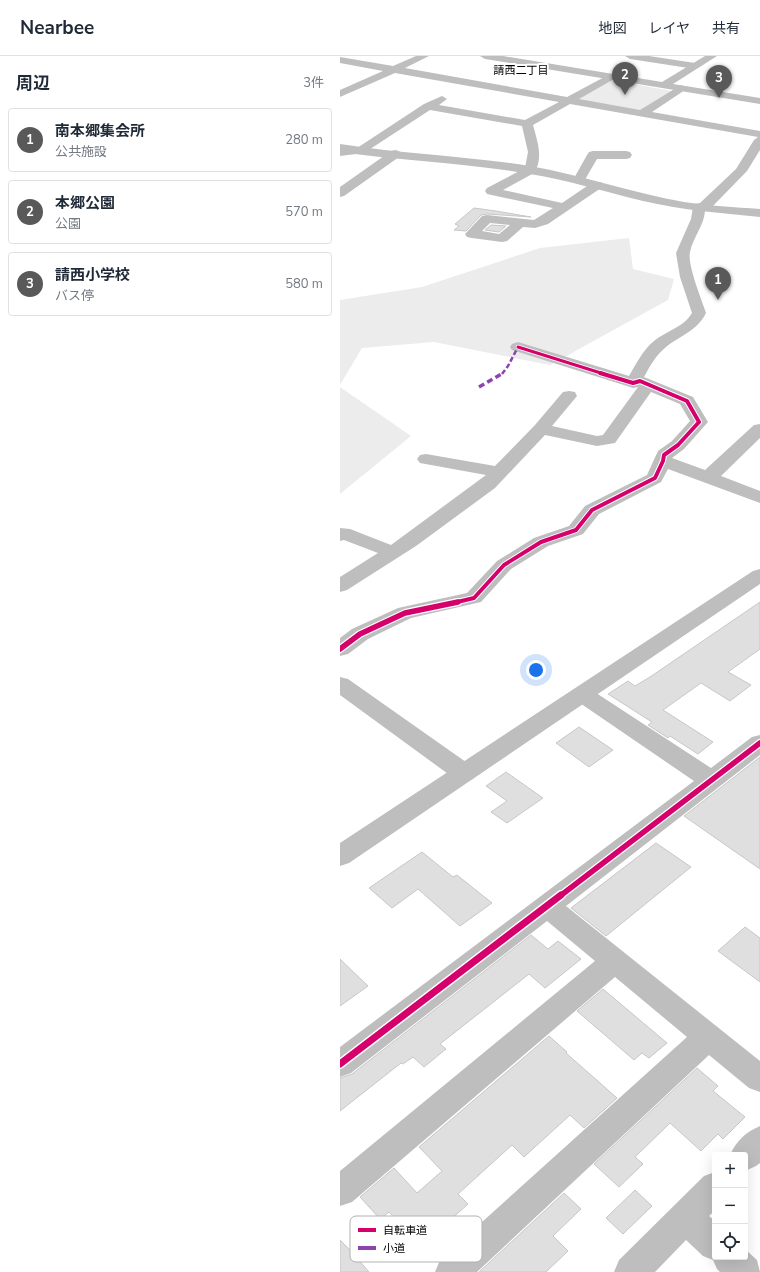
<!DOCTYPE html>
<html lang="ja">
<head>
<meta charset="utf-8">
<style>
	body { margin:0; font-family:"Nunito Sans","Noto Sans JP",sans-serif; background:#f2f2f3; color:#1f2937 }
	.controls { position:absolute; right:12px; bottom:12px; display:grid; overflow:hidden; border-radius:4px; box-shadow:0 4px 16px #0002 }
	.controls button { width:36px; height:36px; display:grid; place-items:center; padding:0; border:0; border-bottom:1px solid #e0e1e3; background:#fff; color:#1f2937; font:20px sans-serif }
	.you { position:absolute; left:196px; top:614px; width:14px; height:14px; margin:-10px; border:3px solid #fff; border-radius:50%; background:#1a73e8; box-shadow:0 0 0 6px #1a73e833 }
	.badge { display:grid; place-items:center; width:26px; height:26px; border-radius:50%; background:#595959; color:#fff; font-size:13px; font-weight:700 }
	.pin { position:absolute; translate:-50% -33px; filter:drop-shadow(0 1px 2px #0008) }
	.pin::after { content:''; position:absolute; top:21px; width:14px; height:12px; background:inherit; clip-path:polygon(0 0,100% 0,50% 100%) }
	.list { margin:0; padding:0; list-style:none }
	h2 { display:flex; justify-content:space-between; align-items:center; height:52px; margin:0; padding:0 16px; font-size:17px }
	h2 small { font-size:13px; font-weight:400; color:#747a83 }
	.list li { display:grid; grid-template-columns:26px 1fr auto; gap:12px; align-items:center; box-sizing:border-box; height:64px; margin:0 8px 8px; padding:0 8px; border:1px solid #e0e1e3; border-radius:4px }
	.list b { display:block; font-size:15px; white-space:nowrap }
	.list p { margin:0; font-size:13px; white-space:nowrap; color:#747a83 }
	.list em { font-size:13px; font-style:normal; color:#747a83 }
	.icon { flex:none; width:22px; height:22px; fill:none; stroke:currentColor; stroke-width:2; stroke-linecap:round; stroke-linejoin:round }
	.map { position:relative; flex:none; width:420px; height:1216px; overflow:hidden }
	header { display:flex; align-items:center; gap:24px; box-sizing:border-box; height:56px; padding:0 20px; background:#fff; border-bottom:1px solid #e0e1e3 }
	header strong { font-size:19px }
	nav { display:flex; gap:22px; margin-inline-start:auto; font-size:14px }
	main { display:flex }
	aside { flex:1; background:#fff }
	.map>svg:first-child { display:block }
</style>
</head>
<body>
<header>
<strong>Nearbee</strong>
<nav><a>地図</a><a>レイヤ</a><a>共有</a></nav>
</header>
<main>
<aside>
<h2>周辺<small>3件</small></h2>
<ul class="list">
<li><span class="badge">1</span><div><b>南本郷集会所</b><p>公共施設</p></div><em>280 m</em></li>
<li><span class="badge">2</span><div><b>本郷公園</b><p>公園</p></div><em>570 m</em></li>
<li><span class="badge">3</span><div><b>請西小学校</b><p>バス停</p></div><em>580 m</em></li>
</ul>
</aside>
<div class="map">
<svg width="420" height="1216" viewBox="0 0 420 1216">
	<rect width="100%" height="100%" fill="#fff"/>
	<path fill="#ececec" d="M268,24H272L332,35L303,54H296L236,43Z
		M289,182L293,213L334,223L328,244L210,309L94,286L22,292L0,329V244L82,231L200,192Z
		M0,331L71,380L0,438Z"/>
	<path fill="#dfdfdf" stroke="#c7c7c7" d="M134,152L156,155L191,161L147,158L141,159L126,175L114,174L119,170L115,168Z
		M151,169L166,170L159,176L145,174Z
		M420,546V593L388,616L411,629L390,645L361,627L323,654L373,686L358,698L330,680L328,682L308,669L312,666L268,638L288,625L295,630L310,621Z
		M239,671L273,694L249,711L216,687Z
		M420,701V813L344,760Z
		M166,716L203,742L167,767L151,756L167,745L146,730Z
		M316,787L351,811L266,880L231,852Z
		M82,796L113,821L117,819L152,847L120,870L78,833L52,852L29,832Z
		M405,871L420,882V926L378,895Z
		M191,879L208,893L218,885L241,903L205,932L189,918L100,988L106,993L84,1011L73,1001L63,1008L61,1007L0,1055V1022L12,1018Z
		M0,903L28,930L0,950Z
		M263,933L327,987L309,1002L302,997L294,1004L237,955Z
		M209,980L227,996L226,997L277,1042L244,1072L230,1059L184,1101L172,1089L118,1138L128,1148L81,1190L49,1156L40,1163L20,1141L54,1112L77,1137L102,1115L79,1091Z
		M357,1012L378,1030L373,1035L405,1061L383,1083L378,1078L361,1095L330,1067L295,1101L303,1108L279,1131L254,1108Z
		M295,1134L312,1150L283,1178L266,1162Z
		M224,1137L241,1153L213,1180L228,1195L206,1216H139Z
		M0,1184L12,1196L29,1216H0Z"/>
	<g fill="none" stroke-linecap="round" stroke-linejoin="round">
		<path fill="#bebebe" fill-rule="evenodd" d="M76,0H89L65,12L227,41L270,18L275,21L274,23L239,43L300,54L341,29L346,32L345,34L312,56L420,75V94L407,115L369,154L365,155C364,170 353,181 350,196C347,209 362,244 366,257C357,275 341,279 326,291C316,299 310,310 304,321L353,341L368,366L344,393L332,402L365,414L414,369L420,368V382L381,420L420,435V447L328,413L321,426L259,458L243,478L208,490L171,513L141,546L71,562L28,583L8,598L0,600V582L12,573L58,552L127,537L157,505L194,482L229,470L245,450L307,419L318,395L332,385L350,365L340,348L311,336L275,387L257,390L205,379L155,432L76,490L7,534L0,536V521L38,497L4,484L0,485V472L10,473L51,489L146,419L80,407L77,403L80,399L86,398L155,410L195,369L223,336L229,335L235,336L237,340L212,370L257,380L263,379L298,331L293,332L287,330L172,294L170,291L172,288L178,286L289,320C296,308 303,294 314,285C326,275 344,271 352,257L340,221L336,197L351,163L353,151L354,148L360,147L396,113L414,84L418,81L230,48L193,69C197,84 204,102 194,117L163,134L222,147L253,126H261L263,129L261,132L208,168L195,172L183,171L167,185L162,186L132,182L127,181L125,178L142,160L147,159L194,164L213,152L147,138L145,135L147,132L185,112L188,96L182,70L90,54L24,97L0,100V92H17L84,48L102,40L107,43L99,49L185,64L219,46L55,17L0,41V34L43,15L0,7V1L53,10ZM150,167L170,169L159,178L142,175Z
			M285,0H309L355,7L360,10L355,13L290,3Z
			M55,94L59,95L61,98L59,101L4,140L0,141V131L51,95Z
			M253,95H286L290,96L292,99L290,102L286,103H257L243,127H235L233,124L247,99L249,96Z
			M0,621L8,623L133,711L136,717L133,723L124,726L115,723L0,639Z
			M242,631L250,633L371,712L412,681L420,679V699L226,850L420,1005V1036L409,1032L369,999L137,1216H95L100,1204L347,981L275,921L12,1146L0,1150V1115L255,905L207,865L11,1017L0,1021V991L354,725L234,643L231,638L234,633Z
			M420,1070V1107L416,1110L405,1115V1099H390C396,1085 406,1076 420,1070Z
			M375,1116V1154L369,1160L375,1165V1201H405V1193L417,1204L420,1216H380L377,1213L373,1204L363,1200L346,1184L315,1216H274L279,1204L364,1120Z"/>
		<path fill="#bebebe" fill-rule="evenodd" d="M140,0H163L322,26L365,0H377L333,28L420,42V48L145,3Z
			M0,88C63,98 127,100 190,110C242,119 292,137 344,146C369,150 395,151 420,153V161C380,157 341,154 303,145C265,136 228,124 190,118C127,107 63,105 0,96Z
			M420,513V528L9,807L0,810V787L413,515Z"/>
		<path stroke="#8e44ad" stroke-width="2.5" stroke-dasharray="5 2.5" stroke-linecap="butt" d="M162,318L168,310L178,291"/>
		<path stroke="#8e44ad" stroke-width="3.5" stroke-dasharray="6 3.5" stroke-linecap="butt" d="M139,331L163,317"/>
		<g stroke="#fff" stroke-width="4.5">
			<path id="cycleway-far3" d="M178,291L264,318"/>
		</g>
		<g stroke="#fff" stroke-width="6">
			<path id="cycleway-far2" d="M113,547L134,542L164,509L201,486L236,474L252,454L315,422L323,405L324,399L338,389L359,366L347,345L300,325L293,327L260,317"/>
		</g>
		<g stroke="#fff" stroke-width="8">
			<path id="cycleway-far1" d="M0,593L20,578L65,557L118,546
				M220,840L420,687"/>
		</g>
		<g stroke="#fff" stroke-width="10">
			<path id="cycleway" d="M0,1008L221,839"/>
		</g>
		<use href="#cycleway-far3" stroke="#d6006c" stroke-width="3"/>
		<use href="#cycleway-far2" stroke="#d6006c" stroke-width="4"/>
		<use href="#cycleway-far1" stroke="#d6006c" stroke-width="5.5"/>
		<use href="#cycleway" stroke="#d6006c" stroke-width="7"/>
	</g>
	<g text-anchor="middle" dominant-baseline="central" stroke-width="4" stroke-linejoin="round" paint-order="stroke">
		<g font-size="11" fill="#000" stroke="#fff">
			<text x="181" y="14">請西二丁目</text>
		</g>
	</g>
	<rect x="10" y="1160" width="132" height="46" rx="6" fill="#fff" stroke="#b2b2b2" stroke-width="1"/>
	<rect x="18" y="1172" width="18" height="4" fill="#d6006c"/>
	<rect x="18" y="1190" width="18" height="4" fill="#8e44ad"/>
	<g font-size="11" fill="#000">
		<text x="43" y="1178">自転車道</text>
		<text x="43" y="1196">小道</text>
	</g>
</svg>
<div class="controls">
<button>+</button>
<button>−</button>
<button><svg class="icon" aria-label="locate" viewBox="0 0 24 24"><circle cx="12" cy="12" r="6"/><path d="M12 2v4M12 18v4M2 12h4M18 12h4"/></svg></button>
</div>
<div class="you"></div>
<div class="pin badge" style="left:378px;top:244px">1</div>
<div class="pin badge" style="left:285px;top:39px">2</div>
<div class="pin badge" style="left:379px;top:42px">3</div>
</div>
</main>
</body>
</html>
